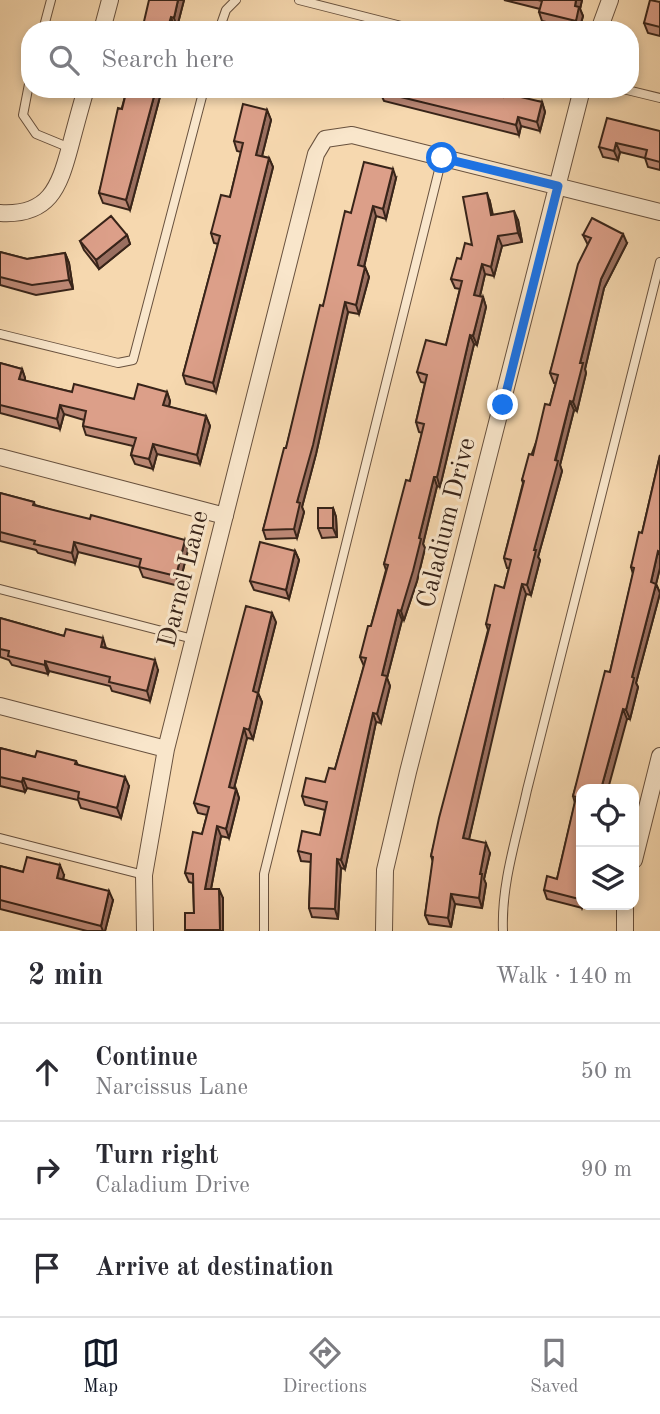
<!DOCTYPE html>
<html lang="en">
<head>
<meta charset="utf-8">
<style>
	body { margin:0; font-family:"Old Standard TT",serif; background:#f7f7f7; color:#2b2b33 }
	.controls { position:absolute; right:21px; bottom:21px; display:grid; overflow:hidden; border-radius:14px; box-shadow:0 4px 10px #0003 }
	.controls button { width:63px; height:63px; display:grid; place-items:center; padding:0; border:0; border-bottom:2px solid #e1e1e2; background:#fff; color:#2b2b33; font:35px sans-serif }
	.stop { position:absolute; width:21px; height:21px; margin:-16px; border:5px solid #1a73e8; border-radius:50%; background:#fff }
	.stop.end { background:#1a73e8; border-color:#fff; box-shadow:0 2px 7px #0008 }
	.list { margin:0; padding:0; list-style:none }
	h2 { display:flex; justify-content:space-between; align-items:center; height:91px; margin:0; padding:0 28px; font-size:30px }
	h2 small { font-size:23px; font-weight:400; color:#7c7c81 }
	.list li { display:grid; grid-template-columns:46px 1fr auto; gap:21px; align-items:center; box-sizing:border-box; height:98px; padding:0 28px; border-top:2px solid #e1e1e2 }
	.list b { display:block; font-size:26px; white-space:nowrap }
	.list p { margin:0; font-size:23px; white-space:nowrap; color:#7c7c81 }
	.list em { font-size:23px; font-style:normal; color:#7c7c81 }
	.icon { flex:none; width:38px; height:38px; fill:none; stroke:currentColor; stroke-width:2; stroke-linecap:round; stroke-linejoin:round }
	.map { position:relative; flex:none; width:660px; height:931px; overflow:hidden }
	.search { position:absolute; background:#fff; box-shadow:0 4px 10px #0003; left:21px; right:21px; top:21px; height:77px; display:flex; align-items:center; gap:18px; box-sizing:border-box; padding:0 24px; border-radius:28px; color:#7c7c81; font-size:26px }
	.sheet { height:385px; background:#fff }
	nav { display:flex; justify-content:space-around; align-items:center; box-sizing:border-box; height:98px; border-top:2px solid #e1e1e2; background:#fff; font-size:19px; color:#7c7c81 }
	nav a { display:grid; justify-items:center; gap:4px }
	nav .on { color:#111827 }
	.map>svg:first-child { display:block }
</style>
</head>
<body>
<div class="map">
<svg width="660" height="931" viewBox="0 0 660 931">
	<rect width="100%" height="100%" fill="#f6d8af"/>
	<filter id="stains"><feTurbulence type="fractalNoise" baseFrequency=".00286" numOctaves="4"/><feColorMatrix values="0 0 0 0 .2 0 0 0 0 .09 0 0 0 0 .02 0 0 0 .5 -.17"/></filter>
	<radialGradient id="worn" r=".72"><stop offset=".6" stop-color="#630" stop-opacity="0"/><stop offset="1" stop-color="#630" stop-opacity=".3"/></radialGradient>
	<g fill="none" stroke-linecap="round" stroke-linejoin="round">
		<g stroke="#68513e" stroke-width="10">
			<path id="service" d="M299,0L417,30
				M43,30L51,0
				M219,30L226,10L236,0
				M30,79L23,115L36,134L70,148
				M623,89L660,98
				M0,334L118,363L133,360L204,89
				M0,589L193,639
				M0,838L144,875
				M264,931V874L442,158
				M503,931C501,884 517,836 527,790L660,262"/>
		</g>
		<g stroke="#68513e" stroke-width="18">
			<path id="minor" d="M102,30L110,0
				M599,30L610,0
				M0,213C49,216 59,188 70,147C75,128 80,109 86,89
				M0,457L225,516
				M0,706L166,749
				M634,860L660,756
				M625,905V931
				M145,931L144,875L166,749L316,154L325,139L352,135L660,212
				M384,931L385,870L408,772L582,89"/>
		</g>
		<use href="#service" stroke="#f9e6cb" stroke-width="8"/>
		<use href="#minor" stroke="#f9e6cb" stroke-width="16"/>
	</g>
	<path fill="#bd8976" stroke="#382419" stroke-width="2" d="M184,0L177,27L174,26L173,30H142Z
		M504,0H582L580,9L583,16L579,30L542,21L539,12L540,9Z
		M660,2V36L648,33L644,23Z
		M127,89H162L130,210L103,203L99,193Z
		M338,89H357L355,94Z
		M378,89H474L503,97L542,102L545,112L540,131L521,126L519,135L384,101L380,92L381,90Z
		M267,110L271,120L262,156L269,158L273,167L216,392L186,384L183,375L218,244L214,243L211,233L230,197L241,152L237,151L234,141Z
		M660,131V170L648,167L645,158L620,152L618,160L603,157L599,147Z
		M396,178L386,219L376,216L364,267H365L369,277L359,314L348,312L316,454L302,507L304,512L297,538L266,539L263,530L286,448L323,306L351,213Z
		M490,202L493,215L518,220L522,242L502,246L494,276L485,274L480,296L483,297L486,307L477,345L474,344L440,487L437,486L423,544L425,548L417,581L404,620H402L387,678L390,686L381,723L376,722L345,869L341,868L338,919L312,917L309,908L311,862L301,861L298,851L320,835L325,810L305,805L302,796L325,782L335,769L364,666L360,657L371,626L386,570L384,564L410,481L422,433L419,432L416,422L425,383L421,382L417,372L446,345L460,289L455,288L451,279L461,259L472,245Z
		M127,235L130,244L99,269L84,250L80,241Z
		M583,235L627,243L604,288L585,369L586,373L577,411L574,410L560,465L562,471L538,557L540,560L531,595L526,594L512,648L469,839L490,853L484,879L486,884L482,908L455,904L451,927L429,924L425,915L433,862L431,856L488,630L486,624L504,588L509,568H507L504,558L523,483L522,480L550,405L556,383H554L550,373L588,245Z
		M0,252L27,259L65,253L69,263L73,289L36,295L0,285Z
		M0,363L22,369L25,378V381L72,392L134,399L167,392L170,401L169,407L206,416L210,426L200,464L157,454L153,469L135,464L131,455L133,446L86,435L83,426L84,420L64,414L60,429L0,413Z
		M660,455V568L656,584L660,593L636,683L638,687L630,719H627L581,789L582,908L547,899L544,890L557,879L575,803L573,796L610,672L633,574L631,567L642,533Z
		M0,493L34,502L35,505L188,550L179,586L143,577L139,567L78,552L75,563L38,553L36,550L0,541Z
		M333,508L336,517L337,537L322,538L318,528Z
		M295,551L299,560L289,599L254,590L250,581Z
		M0,618L106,648L158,670L150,701L112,691L110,686L49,671L48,674L12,665L9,660L0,657Z
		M276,622L258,693L262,702L253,739L247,738L234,788L236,789L239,798L229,838L221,836L211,889L223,898V931H185L194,913L193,883L189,882L185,873L202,834L207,815L198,813L194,803Z
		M0,748L35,757L76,761L78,765L129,786L121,818L81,808L78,800L27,788L25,792L0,786Z
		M0,866L23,872L64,875L63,879L113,900L105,931H87L0,909Z"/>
	<path fill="#9a6f60" stroke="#382419" stroke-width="2" d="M178,0H184L177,27L174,18Z
		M576,0H582L580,9L583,16L579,30L576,21L575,6Z
		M171,17L174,26L173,30H167Z
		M156,89H162L130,210L126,200Z
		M542,102L545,112L540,131L537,122Z
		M267,110L271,120L260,164L256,155Z
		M518,117L521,126L519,135L516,125Z
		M616,143L620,152L618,160L614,151Z
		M269,158L273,167L216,392L213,383Z
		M393,169L396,178L386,219L383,209Z
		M487,193L490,202L494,224L491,215Z
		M373,206L376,216L362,275L358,265Z
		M514,211L518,220L522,242L518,233Z
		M623,234L627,243L604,288L585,369L586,373L577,411L573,402L580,363L601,279Z
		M127,235L130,244L99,269L96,260Z
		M498,236L502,246L494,276L491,267Z
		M65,253L69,263L73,289L69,280Z
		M482,264L485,274L478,304L474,295Z
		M365,267L369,277L359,314L356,305Z
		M483,297L486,307L477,345L473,336Z
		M345,302L348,312L316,454L302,507L304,512L297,538L294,529L297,502Z
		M470,335L474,344L440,487L437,477Z
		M22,369L25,378L23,389L19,379Z
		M167,392L170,401L167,415L163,405Z
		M570,401L574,410L560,465L562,471L538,557L540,560L531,595L527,585L534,550Z
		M60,405L64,414L60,429L57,419Z
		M206,416L210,426L200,464L197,455Z
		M153,444L157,454L153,469L149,459Z
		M434,477L437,486L423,544L425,548L417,581L404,620L401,611Z
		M333,508L336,517L337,537L333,528Z
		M185,540L188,550L179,586L176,576Z
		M74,542L78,552L75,563L72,553Z
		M295,551L299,560L289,599L286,590Z
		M658,551L660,556V568L654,592L651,582Z
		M522,584L526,594L467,848L463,838Z
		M656,584L660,593L636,683L638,687L630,719L626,710L632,677Z
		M398,610L402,620L387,678L390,686L381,723L377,714L382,675Z
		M272,613L276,622L256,701L253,691Z
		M103,638L106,648L101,647Z
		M155,660L158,670L150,701L147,691Z
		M45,661L49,671L48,674L45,665Z
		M258,693L262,702L253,739L249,730Z
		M623,709L627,719L608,789H601Z
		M373,713L376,722L345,869L341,860Z
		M244,728L247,738L232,796L229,787Z
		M125,777L129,786L121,818L117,808Z
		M23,778L27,788L25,792L22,782Z
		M236,789L239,798L229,838L226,829Z
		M217,826L221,836L209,899L205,889Z
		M486,843L490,853L484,879L486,884L482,908L479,898L480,874Z
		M337,859L341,868L338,919L335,909Z
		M60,865L64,875L61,887L57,878Z
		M581,887V905H583L582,908L579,899Z
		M219,889L223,898V931H220V930Z
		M109,891L113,900L105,931H103L101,926Z
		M451,894L455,904L451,927L448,918Z"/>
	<path fill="#dc9f89" stroke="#382419" stroke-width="2" d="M149,0H178L174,18L171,17L167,30H142Z
		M538,0H576L575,6L579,7L576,21L539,12L542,1Z
		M650,0L660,2V27L644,23Z
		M127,89H156L126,200L99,193L118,108L122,109Z
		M381,89H474L503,97L504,93L542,102L537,122L518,117L516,125L380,92Z
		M243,104L267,110L256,155L269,158L213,383L183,375L220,236L211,233L221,195L230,197L243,143L234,141Z
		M607,118L660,131V162L645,158L647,150L616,143L614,151L599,147Z
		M364,162L393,169L383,209L373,206L358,265L365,267L356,305L345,302L313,445L297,502L300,503L294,529L263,530L284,448H286L320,305L323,306L345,211L351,213Z
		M487,193L491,215L514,211L518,233L498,236L491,267L482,264L474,295L483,297L473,336L470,335L437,477H434L419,538L421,539L413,571L401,611L398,610L382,675L387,676L377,714L373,713L341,860L337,859L335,909L309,908L311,854L298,851L302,831L320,835L327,802L302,796L306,778L325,782L329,768L335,769L366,658L360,657L368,626H371L388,565L384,564L406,480L410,481L424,424L416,422L427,375L417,372L426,340L446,345L462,281L451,279L457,258L461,259L465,243L472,245L463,197Z
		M111,216L127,235L96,260L80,241Z
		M592,218L623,234L601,279L580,363H583L573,402L570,401L555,460L558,461L534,550H536L527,585L522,584L509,638L463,838L486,843L480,874H482L479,898L451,894L448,918L425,915L433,857L431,856L439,818L490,625L486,624L495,585L504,588L511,560L504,558L524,481L522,480L529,454L533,455L545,404L550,405L558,375L550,373L578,264L591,238L583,235Z
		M0,252L27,259L65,253L69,280L32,285L0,277Z
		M0,363L22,369L19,379L72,392L74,384L134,399L138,384L167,392L163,405L206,416L197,455L153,444L149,459L131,455L136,438L83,426L86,411L60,405L57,419L0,405Z
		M660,455V552L658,551L651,582L656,584L632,677L634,678L626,710L623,709L601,789H581V887L579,899L544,890L547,876L557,879L576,797L573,796L605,671L610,672L634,568L631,567L639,532L642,533Z
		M0,493L34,502L33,505L90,519L91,515L185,540L176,576L139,567L141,559L74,542L72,553L34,544L35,541L0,532Z
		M318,508H333V528H318Z
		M260,542L295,551L286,590L250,581Z
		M246,606L272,613L253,691L258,693L249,730L244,728L229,787L236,789L226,829L217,826L205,889H219L220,930H185V913H194L193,874L185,873L193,832L202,834L209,807L194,803Z
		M0,618L64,636L66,629L103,638L101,647L155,660L147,691L109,682L110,677L45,661V665L8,656L9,651L0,649Z
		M0,748L35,757L37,751L76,761L75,764L125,777L117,808L78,798L79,792L23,778L22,782L0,777Z
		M27,857L60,865L57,878L109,891L101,926L0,900V866L23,872Z"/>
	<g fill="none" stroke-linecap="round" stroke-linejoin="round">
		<path stroke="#1a73e8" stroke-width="9" d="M442,158L558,186L503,405"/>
	</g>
	<g text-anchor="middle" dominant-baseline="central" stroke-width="6" stroke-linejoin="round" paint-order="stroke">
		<g font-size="26" fill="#382419" stroke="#f9e6cb">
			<text transform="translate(447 523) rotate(-76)">Caladium Drive</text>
			<text transform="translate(184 579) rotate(-76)">Darnel Lane</text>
		</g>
	</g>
	<rect width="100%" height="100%" filter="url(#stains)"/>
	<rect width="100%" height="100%" fill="url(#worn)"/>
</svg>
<div class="controls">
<button><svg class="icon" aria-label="locate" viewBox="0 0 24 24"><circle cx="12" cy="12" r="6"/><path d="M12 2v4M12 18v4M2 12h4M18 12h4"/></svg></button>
<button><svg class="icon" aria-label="layers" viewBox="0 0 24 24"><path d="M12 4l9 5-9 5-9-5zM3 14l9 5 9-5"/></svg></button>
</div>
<div class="stop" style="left:442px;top:158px"></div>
<div class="stop end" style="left:503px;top:405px"></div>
<div class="search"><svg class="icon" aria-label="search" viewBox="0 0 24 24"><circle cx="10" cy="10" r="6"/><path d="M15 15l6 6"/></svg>Search here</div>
</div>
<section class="sheet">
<h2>2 min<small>Walk · 140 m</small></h2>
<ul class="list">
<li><svg class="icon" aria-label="ahead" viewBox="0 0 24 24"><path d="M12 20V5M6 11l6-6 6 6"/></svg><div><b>Continue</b><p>Narcissus Lane</p></div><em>50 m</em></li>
<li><svg class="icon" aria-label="right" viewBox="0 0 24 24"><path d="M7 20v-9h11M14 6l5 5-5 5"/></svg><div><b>Turn right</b><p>Caladium Drive</p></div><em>90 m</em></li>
<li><svg class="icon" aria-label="arrive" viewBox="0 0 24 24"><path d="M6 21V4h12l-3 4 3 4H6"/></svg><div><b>Arrive at destination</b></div></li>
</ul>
</section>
<nav>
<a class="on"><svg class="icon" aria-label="map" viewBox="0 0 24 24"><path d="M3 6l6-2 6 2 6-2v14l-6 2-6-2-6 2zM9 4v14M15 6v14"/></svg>Map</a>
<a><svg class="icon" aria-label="directions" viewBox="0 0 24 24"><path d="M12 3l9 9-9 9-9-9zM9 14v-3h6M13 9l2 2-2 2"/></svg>Directions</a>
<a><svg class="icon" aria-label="saved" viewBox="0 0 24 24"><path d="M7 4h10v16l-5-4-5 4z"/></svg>Saved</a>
</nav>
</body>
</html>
